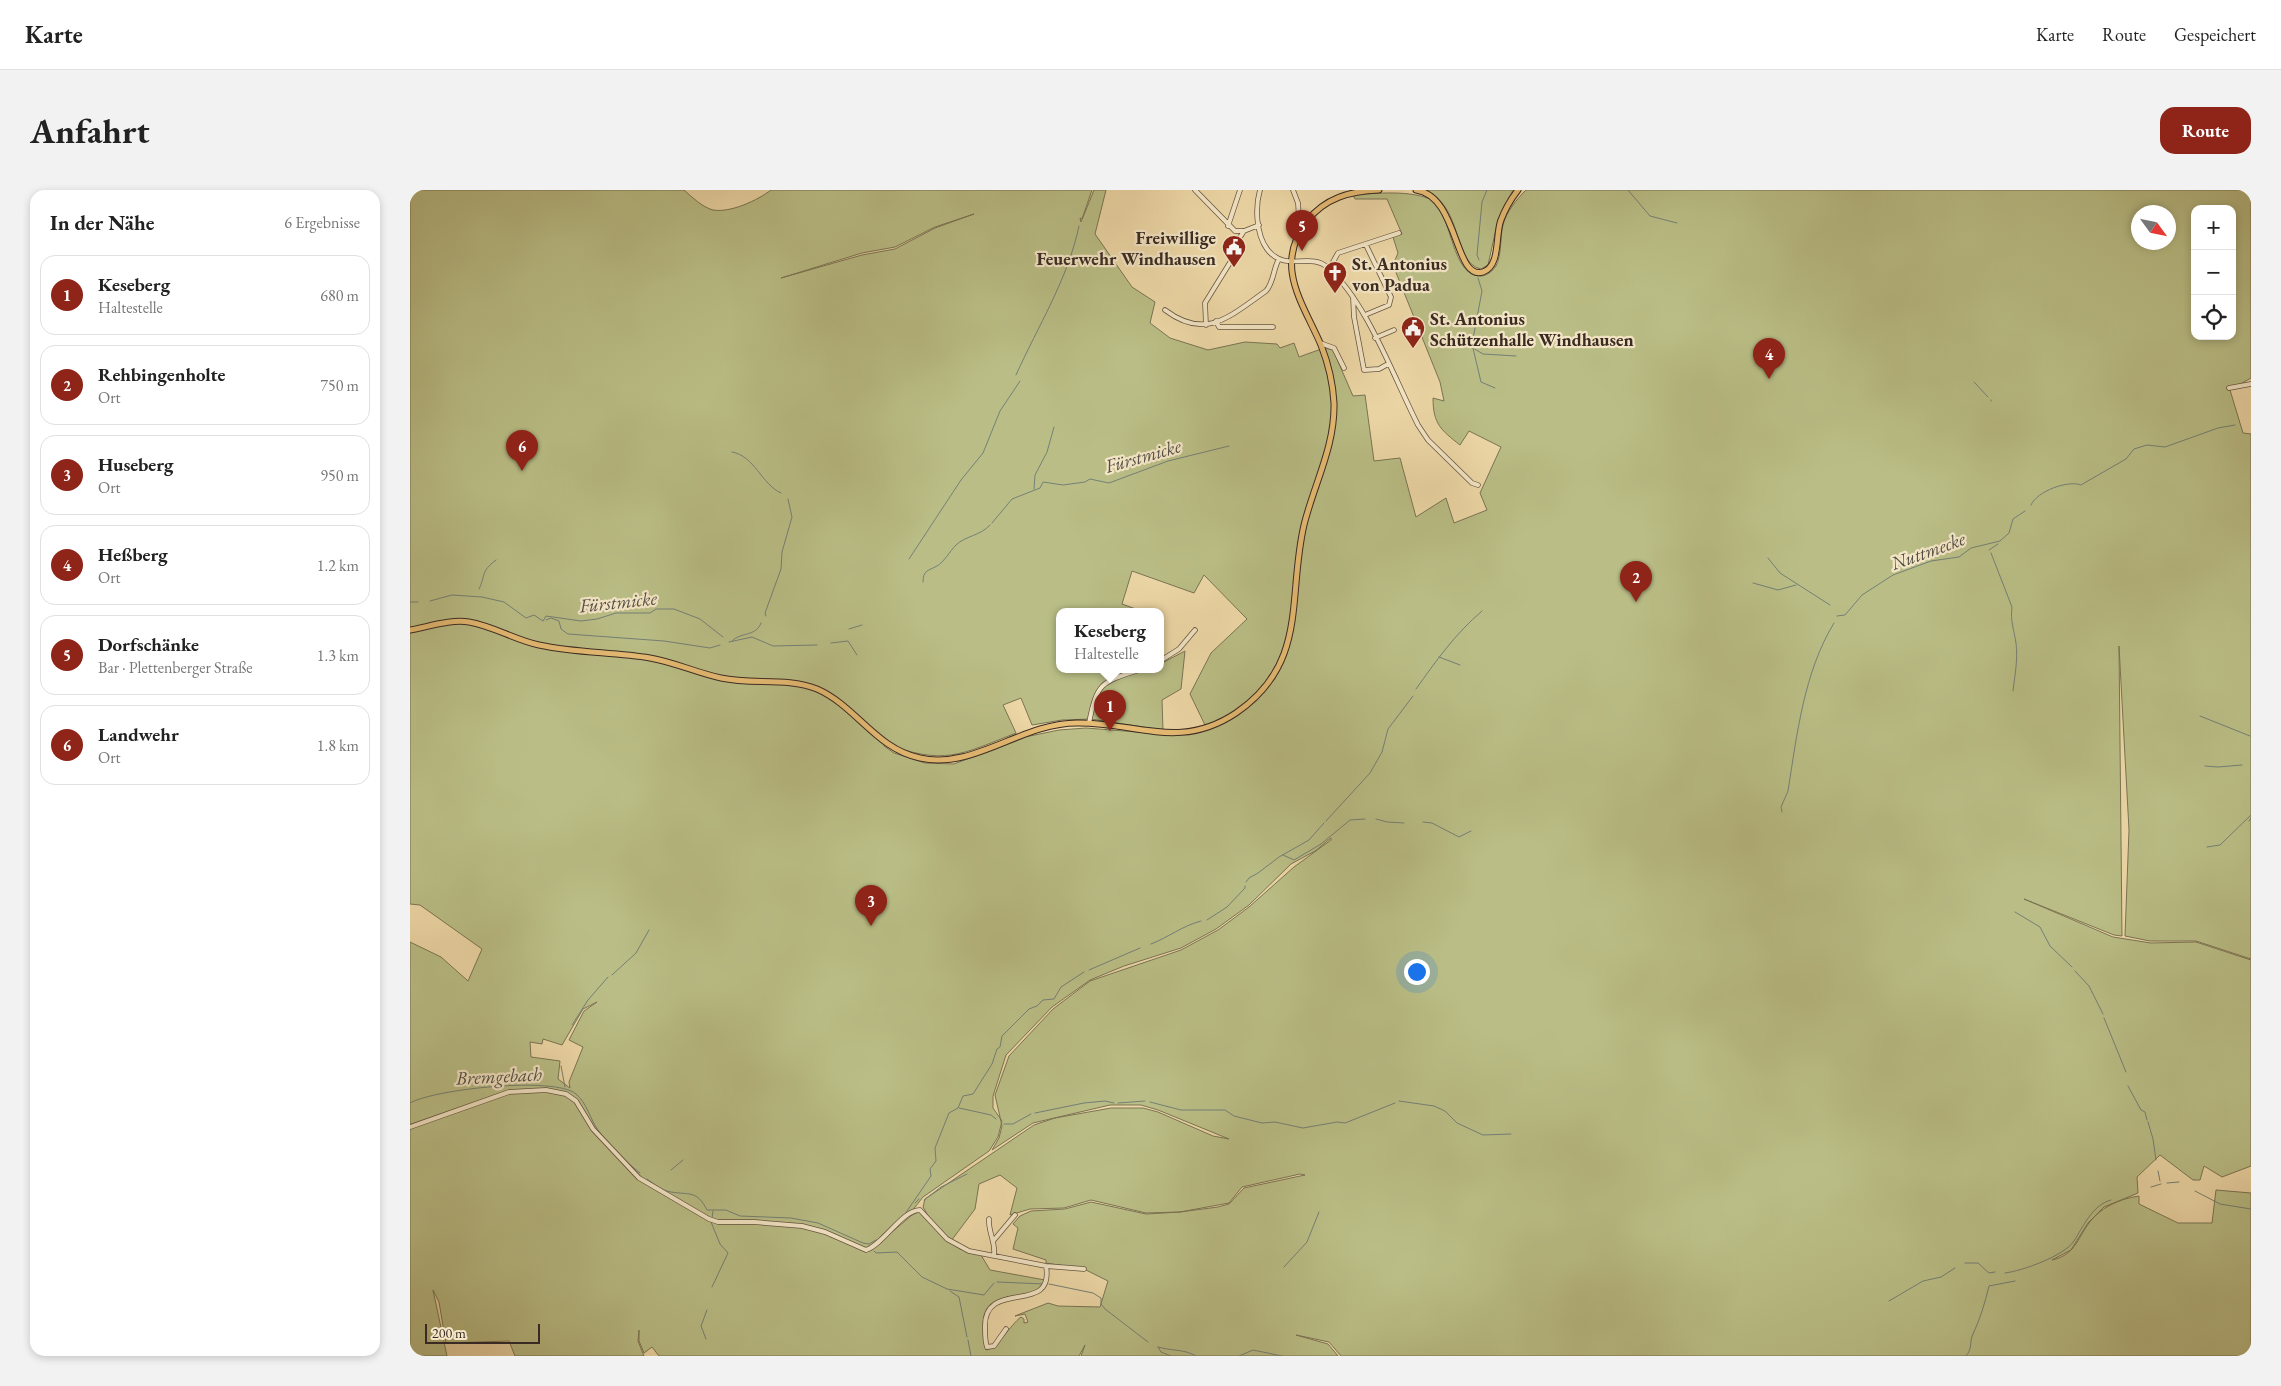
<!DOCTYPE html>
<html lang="de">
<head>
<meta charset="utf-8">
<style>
	body { margin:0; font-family:"EB Garamond",serif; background:#f2f2f2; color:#222 }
	.controls { position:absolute; right:15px; top:15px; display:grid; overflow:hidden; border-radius:10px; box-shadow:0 2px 8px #0003 }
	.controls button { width:45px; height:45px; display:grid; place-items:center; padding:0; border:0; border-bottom:1px solid #e0e0e0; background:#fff; color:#222; font:25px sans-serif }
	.compass { position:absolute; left:1721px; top:15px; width:45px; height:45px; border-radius:50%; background:#fff; box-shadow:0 2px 8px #0003; rotate:123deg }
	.scale { position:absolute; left:15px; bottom:12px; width:115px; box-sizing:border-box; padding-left:5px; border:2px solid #392b23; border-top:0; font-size:14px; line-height:18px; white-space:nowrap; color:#392b23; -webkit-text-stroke:4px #f4e6c6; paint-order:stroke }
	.you { position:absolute; left:1006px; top:781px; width:18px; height:18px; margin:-12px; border:4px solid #fff; border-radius:50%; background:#1a73e8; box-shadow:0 0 0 8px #1a73e833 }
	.badge { display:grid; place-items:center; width:32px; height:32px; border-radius:50%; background:#8f2418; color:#fff; font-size:16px; font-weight:700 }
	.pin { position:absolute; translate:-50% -41px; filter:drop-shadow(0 1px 2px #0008) }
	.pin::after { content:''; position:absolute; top:26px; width:18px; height:15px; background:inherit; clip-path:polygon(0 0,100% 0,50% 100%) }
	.popup { position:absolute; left:646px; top:418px; width:108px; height:65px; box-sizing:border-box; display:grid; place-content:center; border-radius:10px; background:#fff; filter:drop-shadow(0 1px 4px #0005); font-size:16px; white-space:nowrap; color:#767676 }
	.popup b { font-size:19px; color:#222 }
	.popup::after { content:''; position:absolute; left:50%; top:100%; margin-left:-10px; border:10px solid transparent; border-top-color:#fff }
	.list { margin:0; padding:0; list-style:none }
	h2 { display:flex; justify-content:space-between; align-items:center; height:65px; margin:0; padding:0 20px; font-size:21px }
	h2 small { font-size:16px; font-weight:400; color:#767676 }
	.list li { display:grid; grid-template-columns:32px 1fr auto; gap:15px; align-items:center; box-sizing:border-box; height:80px; margin:0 10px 10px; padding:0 10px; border:1px solid #e0e0e0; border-radius:15px }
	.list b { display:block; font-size:19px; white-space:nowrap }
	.list p { margin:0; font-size:16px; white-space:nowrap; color:#767676 }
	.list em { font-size:16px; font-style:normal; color:#767676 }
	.icon { flex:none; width:28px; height:28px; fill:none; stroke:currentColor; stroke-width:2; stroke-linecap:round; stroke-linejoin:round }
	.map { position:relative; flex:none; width:1841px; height:1166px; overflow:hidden; border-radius:15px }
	header { display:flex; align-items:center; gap:30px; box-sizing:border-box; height:70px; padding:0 25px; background:#fff; border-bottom:1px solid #e0e0e0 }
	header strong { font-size:24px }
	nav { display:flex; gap:28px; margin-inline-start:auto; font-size:18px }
	.intro { display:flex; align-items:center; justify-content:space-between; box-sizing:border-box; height:120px; padding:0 30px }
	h1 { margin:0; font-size:35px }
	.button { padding:12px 22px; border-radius:15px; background:#8f2418; color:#fff; font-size:18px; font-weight:700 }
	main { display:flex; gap:30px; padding:0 30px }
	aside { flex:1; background:#fff; border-radius:15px; box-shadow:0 2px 8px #0003 }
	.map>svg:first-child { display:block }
</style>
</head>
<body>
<header>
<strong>Karte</strong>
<nav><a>Karte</a><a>Route</a><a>Gespeichert</a></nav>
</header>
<div class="intro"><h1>Anfahrt</h1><a class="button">Route</a></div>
<main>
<aside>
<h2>In der Nähe<small>6 Ergebnisse</small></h2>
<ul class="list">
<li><span class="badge">1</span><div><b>Keseberg</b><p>Haltestelle</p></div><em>680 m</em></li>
<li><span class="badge">2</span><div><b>Rehbingenholte</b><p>Ort</p></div><em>750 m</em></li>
<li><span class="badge">3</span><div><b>Huseberg</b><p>Ort</p></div><em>950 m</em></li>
<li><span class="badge">4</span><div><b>Heßberg</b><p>Ort</p></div><em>1.2 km</em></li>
<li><span class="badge">5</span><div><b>Dorfschänke</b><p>Bar · Plettenberger Straße</p></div><em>1.3 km</em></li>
<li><span class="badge">6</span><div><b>Landwehr</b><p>Ort</p></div><em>1.8 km</em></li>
</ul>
</aside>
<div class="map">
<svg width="1841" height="1166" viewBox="0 0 1841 1166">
	<rect width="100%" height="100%" fill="#eed8a7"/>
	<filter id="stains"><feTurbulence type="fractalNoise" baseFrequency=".004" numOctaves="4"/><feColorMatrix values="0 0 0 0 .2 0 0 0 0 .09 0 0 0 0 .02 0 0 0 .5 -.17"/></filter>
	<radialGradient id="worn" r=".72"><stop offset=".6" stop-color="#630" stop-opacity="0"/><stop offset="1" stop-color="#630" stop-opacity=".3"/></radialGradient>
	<path fill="#babe86" stroke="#7a7454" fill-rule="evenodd" d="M0,0H274C282,7 292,17 303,20C321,23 348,10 361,0H682L672,29L670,28L671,32L684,0H696L685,44L722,97L745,112L740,133L760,148L798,160L835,152L867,154L870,158L884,153L889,167L914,158L923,160L943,206L955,205L964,271L990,268L1006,327L1036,308L1044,333L1077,320L1070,303L1091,257L1059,241L1050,255C1031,240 1023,234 1023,208L1034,211L1030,192L983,75L988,63L983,47L992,44L977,9H945L943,5C967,3 1002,0 1022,10C1043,26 1041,87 1071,86C1076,86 1083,81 1086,76C1092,64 1090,47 1093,35C1096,22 1107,9 1116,0H1841V188L1820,200L1833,243L1841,244V769L1786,751H1740L1715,746L1719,640L1709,456L1712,746L1704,745L1614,709L1703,747L1741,753L1786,752L1841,770V976L1812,987L1794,976L1790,990H1783L1750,965L1727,987L1728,1003L1694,1017L1678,1033L1661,1060L1642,1070C1665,1065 1667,1049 1679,1033C1691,1017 1709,1009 1729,1006V1014L1768,1033H1802L1806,1000L1841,1003V1166H931L919,1152L886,1145L918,1154L928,1166H671L675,1155L669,1166H249L242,1157L234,1163L229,1151V1140L228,1151L234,1166H105L99,1151L36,1153L29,1112L23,1100L37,1166H0V752L31,767L58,791L72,759L10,715L0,714ZM1785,19H1822V146H1785ZM1728,22H1758V52H1728ZM564,24L525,38L485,59L452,65L371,88L452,63L485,57L525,37ZM722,381L784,403L794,385L837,429L801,463L780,504L795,535L792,542L765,545L676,538L649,540L615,547L544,574L515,573L484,563L474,556V553C534,576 550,565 606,543L593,515L611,508L622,535L652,530L681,529L753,540L752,510L771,499L775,461L754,472L750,428V480H650V422H734L712,414ZM921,648V650L884,677L839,717L808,740L771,760L680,791L643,819L599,866L585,905L592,936L589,948L582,960L623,933L700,915H731L748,920L819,949L803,946L748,922L733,918H701L645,928L624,935L515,1009L513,1017L524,1036L541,1051L565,1019L569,994L590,985L607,998L600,1025L620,1019L654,1018L681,1010L736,1023L770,1022L819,1013L832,997L890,984L895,985L834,998L819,1014L808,1017L770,1022L736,1024L681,1012L655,1019L621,1021L610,1026L603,1034L608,1038L603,1059L636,1070V1073L674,1079L698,1091L690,1117L648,1116L638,1113L610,1124L605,1126L615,1124L618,1132L614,1133V1129L611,1127C600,1135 588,1158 576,1160C570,1139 574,1113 597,1107C605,1105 614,1107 621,1104C626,1102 630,1098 634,1095L635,1090L580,1080L571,1065L550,1059L538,1051L509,1022L502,1025L462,1059L456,1058L466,1053L501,1022L513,1007L579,961L588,947L592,931L583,918V906L596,865L642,817L680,790L714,776L771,758L806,739L839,715L881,674L905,661ZM187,812L174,821L159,850L173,857L159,892L160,898L148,889L150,871L121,867L120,852L132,854L133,849L152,855L173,819Z
		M1014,0H1103L1088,30L1078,75L1071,79C1042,73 1054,15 1014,0Z"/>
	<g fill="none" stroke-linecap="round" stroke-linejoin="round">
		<path stroke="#748076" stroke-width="1" d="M1218,0L1240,26L1267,33
			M1069,70L1067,65L1072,12L1077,0
			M1068,88L1072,101L1062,154L1071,192L1085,198
			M1063,158L1073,164L1106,166
			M606,185C628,136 658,89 669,36
			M1564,192L1578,207
			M1581,210V211
			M322,262C345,266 351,294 371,303
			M624,299L625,285L637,262L644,237
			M1621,315C1627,301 1658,290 1671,295L1676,292L1716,269L1724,259L1737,255L1755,257L1808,238L1825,235
			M582,333L602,309L630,298L633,292L653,295L675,292L680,289L699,293L758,271L819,256
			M1579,360L1588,354
			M1581,363L1602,417C1600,430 1604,440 1606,453C1608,470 1605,484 1603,501
			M1358,368L1370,383L1420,415
			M499,369L551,290L573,263L590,221L610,191
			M513,392C513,380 518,381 527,376C534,372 540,361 546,355C555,346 570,346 580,335
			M1343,393L1368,400L1386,395
			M69,399C76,385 70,382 86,370
			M20,411L42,405L72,407L94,412L116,428L124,425L133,431L136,426L171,431L187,429L206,423H240L246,419H264L290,429L313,447
			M0,412H8
			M356,426L355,423L371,379L372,362L382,327L378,309
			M1427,426L1435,425L1452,405L1483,385L1521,371L1549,367L1561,358L1590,351L1599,343L1603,329L1615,321
			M136,430L141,428L149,431L151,439L158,444L254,451L300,458L310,455
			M439,439L452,435
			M322,451C330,442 346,447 351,433
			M319,452L342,447L363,456L407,455
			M421,453L438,451L447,465
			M1029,467L1050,475
			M1006,499C1026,471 1045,444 1072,421
			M1790,526L1840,546
			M1795,576L1808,577L1832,575
			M1372,622L1371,617L1378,601C1387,544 1394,482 1424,433
			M966,629L977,632L994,633
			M916,631L960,583L972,562L978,539L1003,506
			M1839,631L1841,628
			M1013,632L1022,633L1049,647L1061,641
			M1797,657L1810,655L1841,625
			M873,665L884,670L911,654L940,630L955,629
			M836,692L839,688L848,683L869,667L899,650L914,633
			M1605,722L1630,737L1640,756L1662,777
			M797,730L817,717L835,698V696
			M741,754C759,747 772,736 791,731
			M679,780L730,758
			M1665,781L1679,796L1693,824
			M202,785L226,763L239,740
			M1694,828L1716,882
			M162,835L178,810L198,787
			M151,876L155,897
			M1718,896L1731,920L1735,922L1737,930
			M989,911L1024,916L1035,921L1047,933L1073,945L1101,944
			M740,912L771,920H815L824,926L852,933L865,932L893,938L927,932L935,933L985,913
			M0,913C24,899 145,886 166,904C177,913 180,929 188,940C197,953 217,973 230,983
			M708,913L735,911
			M549,918L581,925L586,929
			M625,923L674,913L695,911L704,913
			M1738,932L1743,949L1746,970
			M594,934H603L621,924
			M261,980L273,970
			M1748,981L1750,991
			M237,989C244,994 253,1001 261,1002C279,1005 287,1000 297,1020H316L330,1026L381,1028L408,1033L453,1053L459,1054L466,1050
			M1757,993L1769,992
			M1741,997L1751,994
			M1785,1001L1810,1014L1841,1019
			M514,1010L531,997L557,984
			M505,1013L509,1009
			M495,1024L521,986L520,979L526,971L525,958L539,923L548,918L553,906L563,904L582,874L587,859L590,857L592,846L619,819L627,816L633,810L644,809L651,797L674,782
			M302,1028L303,1021
			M301,1032L310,1054L318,1063L302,1097
			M469,1048L483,1035
			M464,1061L466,1063L487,1062L512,1087L537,1099L574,1105L584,1093
			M1555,1073H1568L1579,1083L1585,1082
			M874,1077L897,1052L909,1022
			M1595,1083C1612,1081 1654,1066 1664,1051C1673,1037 1682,1015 1701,1010
			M587,1092L634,1094
			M639,1094L683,1103L691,1108V1114L695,1119L738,1152
			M540,1101L549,1107L557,1147
			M1479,1111L1513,1091L1531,1087L1545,1078
			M296,1149L291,1136L297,1120
			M558,1150L561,1166
			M748,1157C761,1161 775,1159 786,1166
			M748,1157L751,1162L761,1166
			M829,1166L843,1160L872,1166
			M1556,1166C1563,1158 1559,1152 1563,1144C1570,1129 1575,1113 1579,1096L1605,1091"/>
		<g stroke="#665644" stroke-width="5.5">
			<path id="minor" d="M785,0L825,41H834L849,35
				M850,0C845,17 846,44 857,59C875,83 900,62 917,77C956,110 984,188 1008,235L1018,250L1062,293L1068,295
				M883,0L888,13L889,28L895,34
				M818,36L830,0
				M919,79L928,63L989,43
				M943,107L944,127L954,180L969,179L978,174
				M755,120C796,151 820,126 856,101C864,92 863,79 869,69
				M955,125L979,115L981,107L956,55
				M806,131L809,137H863
				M796,135L795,113L821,71L825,55L834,41
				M965,148L984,140
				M910,153L924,158L934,178
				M1819,198L1841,194
				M750,471L769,459L785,440
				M679,533C687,493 691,492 729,480
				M0,937L99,902L136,900L156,904L166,911L183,939L229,988L299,1029L308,1032H344L392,1036L415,1042L456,1060C474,1054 492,1020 510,1020L537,1049L559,1061L636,1076L674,1079
				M579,1029C578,1043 586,1051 584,1066
				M584,1050L605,1025
				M596,1139L584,1156L577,1157C575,1151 575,1145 575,1138C573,1087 645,1127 636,1076"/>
		</g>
		<g stroke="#392b23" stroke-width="7">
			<path id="major" d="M1006,0C1049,6 1044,91 1073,82C1091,76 1085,44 1091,30C1095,19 1101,9 1108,0
				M0,440C18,437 40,429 59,432C83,436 105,450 129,455C166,463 203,462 240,468C264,472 287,483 311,488C343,495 376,487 407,499C446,516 466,559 510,568C564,580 611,533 667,533C726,532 769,561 826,523C899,473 877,407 894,335C904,294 925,257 924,213C923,194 918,173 911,155C893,113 863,76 897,31C915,8 940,1 969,0"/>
		</g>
		<use href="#minor" stroke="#f4e6c6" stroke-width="4"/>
		<use href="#major" stroke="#e7bc74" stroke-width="5"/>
	</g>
	<defs>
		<g id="civic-pin" transform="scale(1.25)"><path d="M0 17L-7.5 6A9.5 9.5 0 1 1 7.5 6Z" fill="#8f2418" stroke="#f4e6c6"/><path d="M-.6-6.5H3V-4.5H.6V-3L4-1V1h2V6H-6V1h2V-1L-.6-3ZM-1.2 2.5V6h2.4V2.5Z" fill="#fff"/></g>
		<g id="church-pin" transform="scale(1.25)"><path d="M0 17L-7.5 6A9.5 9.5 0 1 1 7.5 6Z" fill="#8f2418" stroke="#f4e6c6"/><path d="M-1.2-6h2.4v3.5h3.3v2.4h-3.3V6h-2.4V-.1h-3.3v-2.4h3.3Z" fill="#fff"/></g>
	</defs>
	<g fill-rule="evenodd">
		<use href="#civic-pin" x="824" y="57"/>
		<use href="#church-pin" x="925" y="83"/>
		<use href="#civic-pin" x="1003" y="138"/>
	</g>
	<g text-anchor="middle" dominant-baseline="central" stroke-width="4.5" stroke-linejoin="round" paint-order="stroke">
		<g font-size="18" font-weight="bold" fill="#392b23" stroke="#f4e6c6" text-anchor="start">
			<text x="806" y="47" text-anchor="end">Freiwillige<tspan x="806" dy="21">Feuerwehr Windhausen</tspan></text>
			<text x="942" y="73">St. Antonius<tspan x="942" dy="21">von Padua</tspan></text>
			<text x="1020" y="128">St. Antonius<tspan x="1020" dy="21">Schützenhalle Windhausen</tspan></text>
		</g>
		<g font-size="19" font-style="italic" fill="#524e46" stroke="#f4e6c6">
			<text transform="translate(733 266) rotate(-16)">Fürstmicke</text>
			<text transform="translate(1518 361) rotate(-20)">Nuttmecke</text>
			<text transform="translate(208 412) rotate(-6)">Fürstmicke</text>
			<text transform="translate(89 886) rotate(-3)">Bremgebach</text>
		</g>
	</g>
	<rect width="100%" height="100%" filter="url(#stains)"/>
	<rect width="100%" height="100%" fill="url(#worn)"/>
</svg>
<div class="controls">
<button>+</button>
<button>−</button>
<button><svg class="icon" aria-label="locate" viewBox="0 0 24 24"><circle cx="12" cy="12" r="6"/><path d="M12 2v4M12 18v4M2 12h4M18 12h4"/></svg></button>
</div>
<svg class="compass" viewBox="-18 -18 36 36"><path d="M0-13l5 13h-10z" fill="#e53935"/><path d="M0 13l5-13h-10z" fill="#767676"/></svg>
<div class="scale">200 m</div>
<div class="you"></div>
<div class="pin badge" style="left:700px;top:541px">1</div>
<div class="popup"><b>Keseberg</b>Haltestelle</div>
<div class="pin badge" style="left:1226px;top:412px">2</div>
<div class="pin badge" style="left:461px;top:736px">3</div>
<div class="pin badge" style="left:1359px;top:189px">4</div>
<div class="pin badge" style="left:892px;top:61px">5</div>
<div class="pin badge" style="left:112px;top:281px">6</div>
</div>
</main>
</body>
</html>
